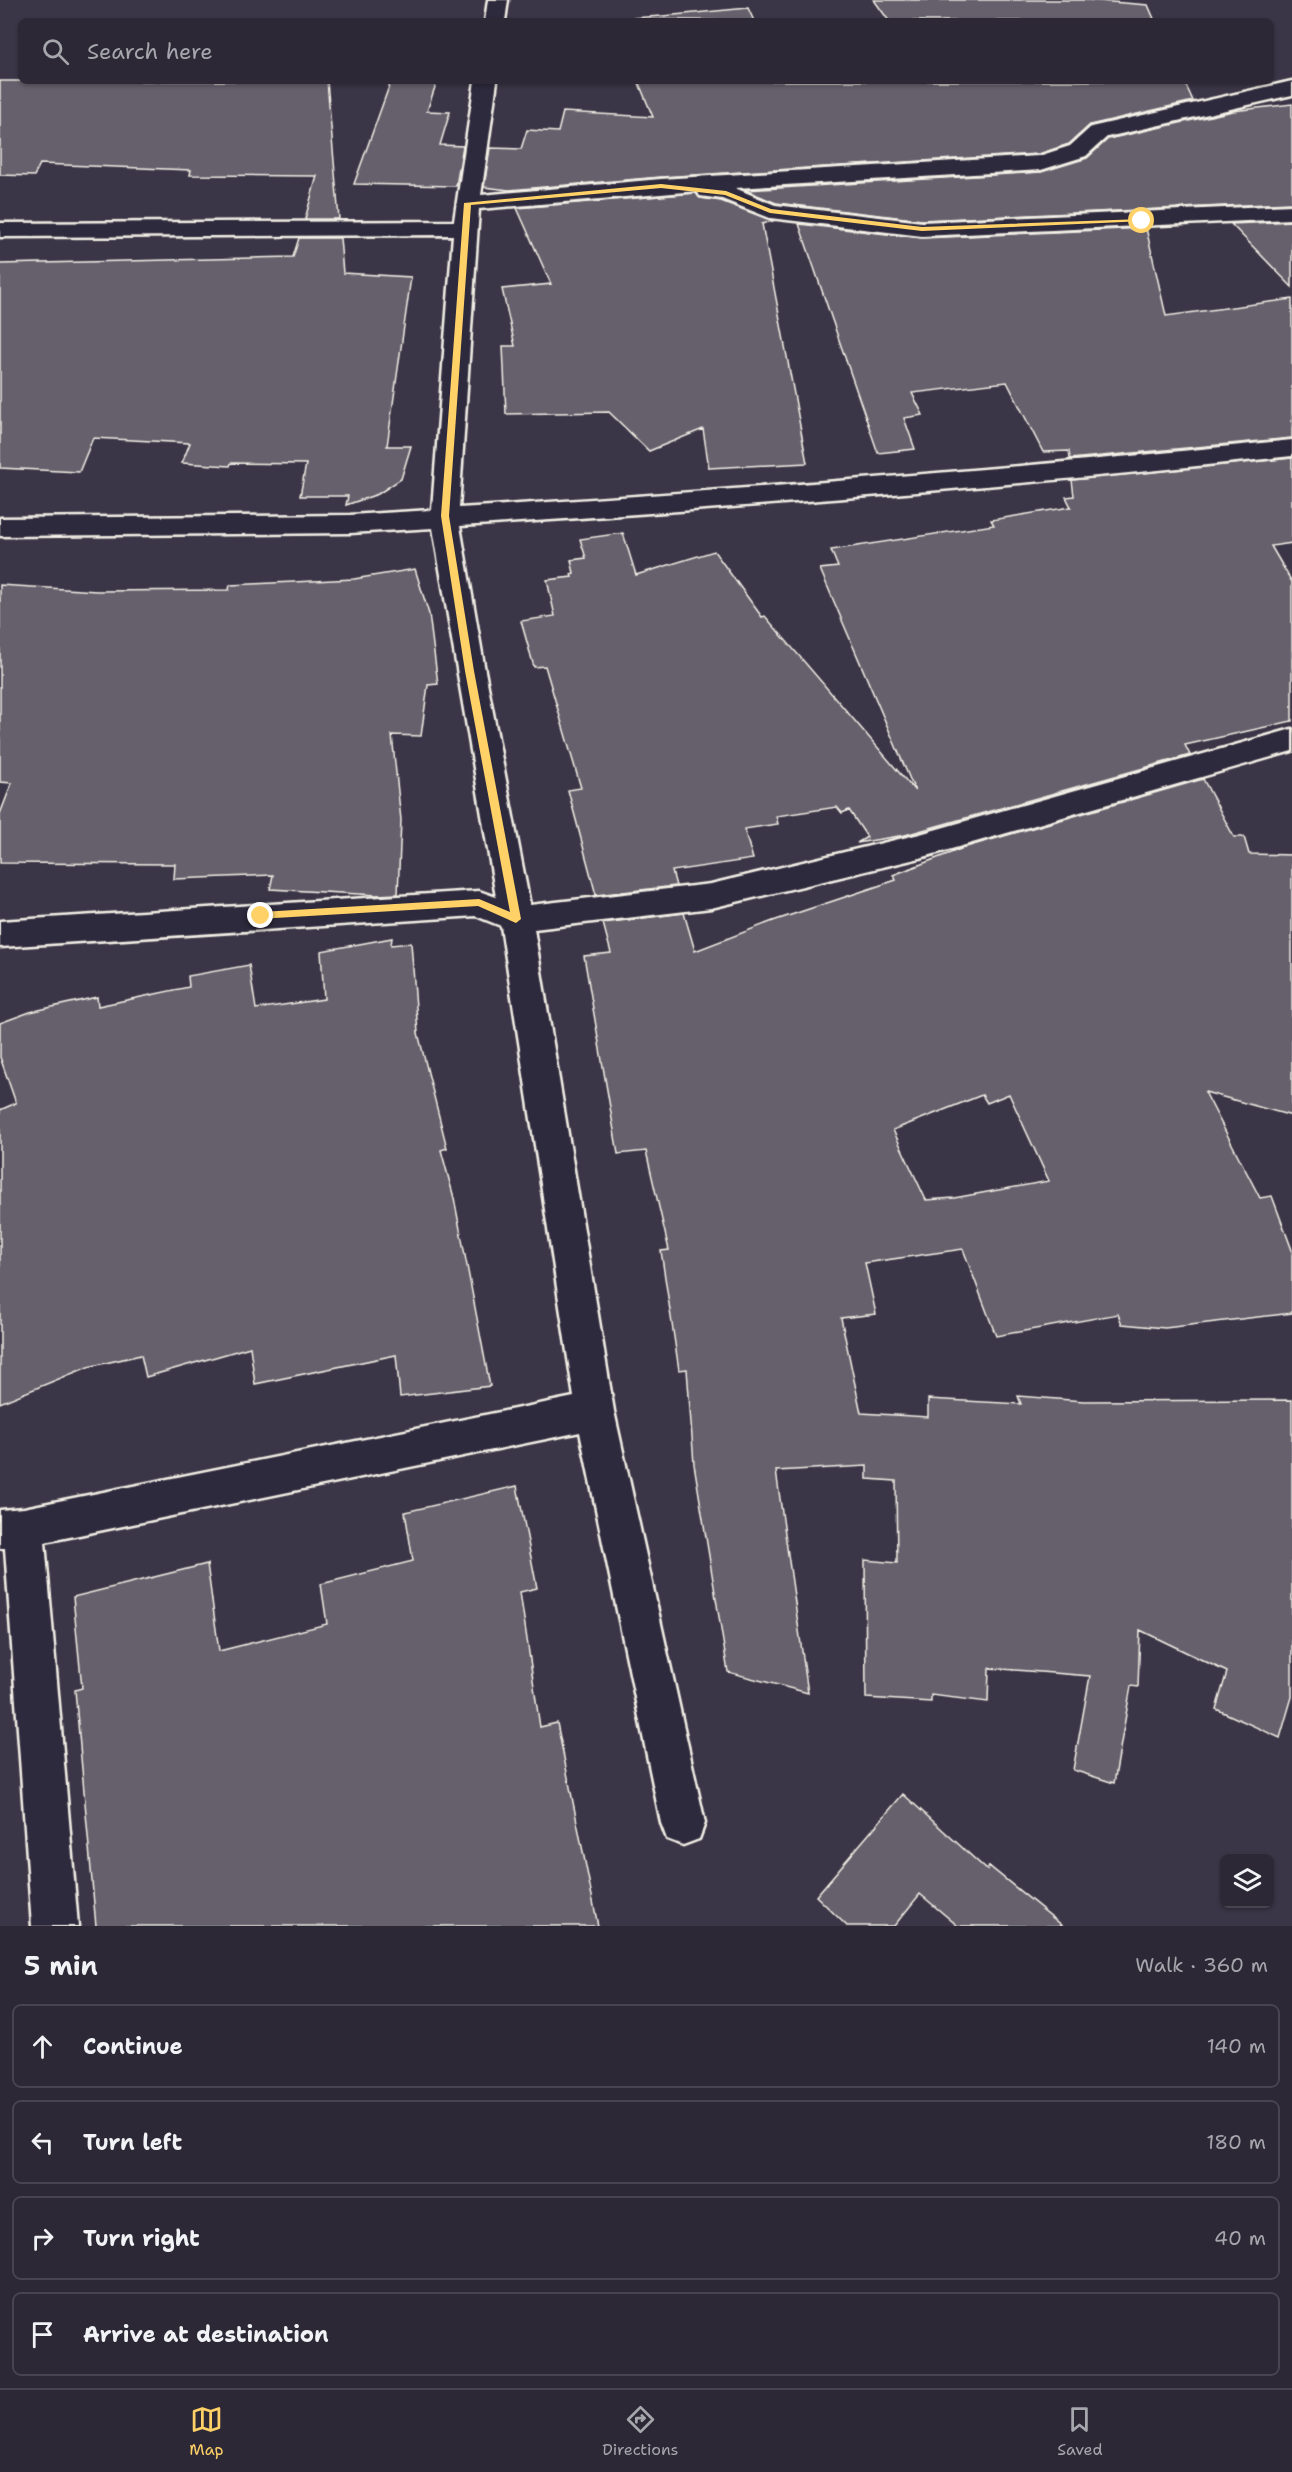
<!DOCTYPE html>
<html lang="en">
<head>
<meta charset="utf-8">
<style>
	body { margin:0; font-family:"Shantell Sans",sans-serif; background:#34303d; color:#f1f3f6 }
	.controls { position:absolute; right:18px; bottom:18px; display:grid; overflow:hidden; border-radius:9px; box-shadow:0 2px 4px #0004 }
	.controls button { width:54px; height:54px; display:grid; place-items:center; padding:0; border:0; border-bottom:2px solid #484450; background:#2c2835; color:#f1f3f6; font:30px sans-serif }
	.stop { position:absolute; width:18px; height:18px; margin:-14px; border:4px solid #ffd166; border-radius:50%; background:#fff }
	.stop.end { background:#ffd166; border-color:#fff; box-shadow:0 2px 6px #0008 }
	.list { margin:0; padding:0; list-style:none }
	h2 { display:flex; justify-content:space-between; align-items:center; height:78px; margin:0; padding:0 24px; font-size:26px }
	h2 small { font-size:20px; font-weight:400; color:#a6a6ad }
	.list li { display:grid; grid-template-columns:39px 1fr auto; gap:18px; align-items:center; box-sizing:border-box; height:84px; margin:0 12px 12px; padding:0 12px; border:2px solid #484450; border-radius:9px }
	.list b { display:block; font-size:22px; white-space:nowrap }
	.list em { font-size:20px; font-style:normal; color:#a6a6ad }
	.icon { flex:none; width:33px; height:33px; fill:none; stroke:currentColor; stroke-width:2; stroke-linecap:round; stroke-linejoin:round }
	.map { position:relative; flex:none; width:1292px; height:1926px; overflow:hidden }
	.search { position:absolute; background:#2c2835; box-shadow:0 2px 4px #0004; left:18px; right:18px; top:18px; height:66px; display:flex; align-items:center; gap:15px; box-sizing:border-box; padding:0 21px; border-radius:9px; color:#a6a6ad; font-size:22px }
	.sheet { height:462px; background:#2c2835 }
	nav { display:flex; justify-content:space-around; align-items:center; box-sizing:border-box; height:84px; border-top:2px solid #484450; background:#2c2835; font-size:16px; color:#a6a6ad }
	nav a { display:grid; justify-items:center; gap:3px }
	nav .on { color:#ffd166 }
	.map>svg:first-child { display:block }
</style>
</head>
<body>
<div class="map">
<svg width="1292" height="1926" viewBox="0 0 1292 1926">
	<rect width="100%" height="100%" fill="#3b3647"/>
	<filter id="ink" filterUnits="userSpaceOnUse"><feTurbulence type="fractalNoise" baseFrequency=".0167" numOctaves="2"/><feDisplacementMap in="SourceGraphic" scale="12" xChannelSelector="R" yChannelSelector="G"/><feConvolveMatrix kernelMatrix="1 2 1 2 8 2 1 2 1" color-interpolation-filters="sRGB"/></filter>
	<g filter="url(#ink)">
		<path fill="#65616c" stroke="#f4f1e8" stroke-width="1.5" fill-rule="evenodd" d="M874,0H1087L1148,5L1155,21H889Z
			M748,8L754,21L614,19L663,16Z
			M0,81H327L339,219H305L317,176L190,175L191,170L40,164L34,176L0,175Z
			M391,81H437L427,111L450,112L440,145L463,146L456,186L354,184Z
			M638,81H1184L1193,101L1090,125L1069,144L1039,154L661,177L509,190L484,187L490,148L521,149L527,130L558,132L563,112L653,117Z
			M1292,104V203L922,220L776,203L745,190L1041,172L1087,158L1108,139L1233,111Z
			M696,193L700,198L721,201L773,221L762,224L807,463L709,468L703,429L649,451L609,412L506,414L503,346H515L502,289L551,284L517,208Z
			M1292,221V287L1231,224Z
			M799,224L922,238L1146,228L1166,316L1292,299V438L1070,459L1069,451L1043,452L1007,382L912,393L923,415L904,418L915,449L878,453Z
			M299,238H340L343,273L411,277L387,446H411L401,479L378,494L346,505L348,496H300L306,464L231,463L230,466L182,463L190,443L93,438L79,472L0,468V264L293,257Z
			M1292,458V543L1271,546L1292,582V721L1185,745L1190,755L905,835L857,843L867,837L849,810L842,813L837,807L776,816L778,824L744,829L753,859L672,871L676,886L596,895L568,790L581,788L545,666L534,667L521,621L555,616L547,580L572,577L571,574L574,573L571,560L586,558L580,539L623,533L636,575L714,551L762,617L765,616L915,791L820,569L838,567L831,550L994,525L991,520L1071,507L1066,497L1074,496L1072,480Z
			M415,569L429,614L438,684L428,685L421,736L392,735L401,820L398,894L377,895L270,889L273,875L174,879L175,864L0,863V814L12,783L0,782V585L97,591L229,590L230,585L354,579Z
			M1203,779L1234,837H1244L1249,854L1292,855V1116L1205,1092L1260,1198L1272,1196L1292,1250V1313L1165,1328L1122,1324L1118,1314L996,1336L963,1249L865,1263L876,1314L841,1318L861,1413L928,1417V1399L1021,1404L1018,1396L1084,1401L1292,1400V1697L1280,1738L1216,1709L1227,1672L1140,1630L1138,1687L1131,1686L1114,1783L1073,1770L1090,1676L989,1668L988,1702L931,1695V1702L866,1698L865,1560L897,1563L896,1481L867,1479V1466L776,1471L808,1693L728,1672L694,1464L687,1369L679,1370L661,1251L669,1250L646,1151L618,1154L584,956L611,953L603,923L684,913L695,951L773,921L896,880L893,875L966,847ZM1009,1094L1049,1181L954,1198L926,1200L893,1130L982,1095L987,1103Z
			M392,938L391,945L411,943L418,1033L447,1148L441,1150L454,1198L490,1386L400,1397L396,1355L255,1384L250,1347L146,1377L141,1355L88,1367L0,1403V1110L16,1103L0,1057V1023L30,1012L97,997L98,1006L189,987L188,976L249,965L256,1009L324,999L321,951Z
			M517,1486L537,1588L520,1592L540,1727L557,1723L598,1926H96L75,1690L82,1688L73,1597L207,1564L219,1651L327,1624L321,1584L413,1561L405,1512Z
			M903,1794L987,1870L989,1866L1063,1926H958L920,1894L894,1926H847L816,1896Z"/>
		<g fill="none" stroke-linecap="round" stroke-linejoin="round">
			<g stroke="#f4f1e8" stroke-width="5">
				<path id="street" d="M488,0H508L505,21H485Z
					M475,81H497L481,195L661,179L1039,156L1070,146L1091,127L1292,81V95L1107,137L1086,156L1041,170L735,188L775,205L922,222L1292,205V219L922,236L770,218L722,199L700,196L697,191L479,209L459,508C737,490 1015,469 1292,440V456C1015,486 738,508 460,526L485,671L530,905L711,884L920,834L1292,729V751L920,858L711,908L534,929L614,1411L705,1823L699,1839L683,1845L667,1839L661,1823L580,1432L45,1542L78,1926H32L5,1548H0V1510L24,1508L574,1397L501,926L476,916L0,947V921L479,891L496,897L433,528L350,533L0,536V518L350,515L432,510L453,235L0,237V223L454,221Z"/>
			</g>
			<use href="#street" fill="#2f2a3d" fill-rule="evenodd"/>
		</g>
	</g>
	<path fill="#ffd166" d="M661,184L726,191L771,209L922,227L1142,219L1146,221L922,231L770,213L725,195L661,188L471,205L449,516L474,671L521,919L516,923L478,906L258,919L257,916L261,912L479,899L510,912L465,671L441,516L464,203Z"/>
</svg>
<div class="controls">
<button><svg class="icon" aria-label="layers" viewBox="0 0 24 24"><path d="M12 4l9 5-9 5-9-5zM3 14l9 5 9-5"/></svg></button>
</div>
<div class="stop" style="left:1142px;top:221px"></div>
<div class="stop end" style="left:261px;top:916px"></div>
<div class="search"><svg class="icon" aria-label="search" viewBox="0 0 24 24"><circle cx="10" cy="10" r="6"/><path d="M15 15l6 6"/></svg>Search here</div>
</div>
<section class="sheet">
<h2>5 min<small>Walk · 360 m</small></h2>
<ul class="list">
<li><svg class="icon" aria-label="ahead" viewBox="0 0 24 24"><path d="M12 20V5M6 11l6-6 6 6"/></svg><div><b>Continue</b></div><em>140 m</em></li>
<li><svg class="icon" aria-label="left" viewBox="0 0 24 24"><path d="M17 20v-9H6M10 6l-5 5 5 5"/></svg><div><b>Turn left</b></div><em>180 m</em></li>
<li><svg class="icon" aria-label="right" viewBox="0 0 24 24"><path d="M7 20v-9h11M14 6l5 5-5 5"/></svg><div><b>Turn right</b></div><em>40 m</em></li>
<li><svg class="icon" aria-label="arrive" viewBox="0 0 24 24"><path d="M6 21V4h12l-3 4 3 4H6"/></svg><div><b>Arrive at destination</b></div></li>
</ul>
</section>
<nav>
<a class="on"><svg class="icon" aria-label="map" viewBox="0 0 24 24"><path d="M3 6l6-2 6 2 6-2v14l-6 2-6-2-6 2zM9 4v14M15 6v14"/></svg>Map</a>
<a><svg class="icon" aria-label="directions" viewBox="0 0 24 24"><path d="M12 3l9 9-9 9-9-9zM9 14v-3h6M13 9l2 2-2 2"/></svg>Directions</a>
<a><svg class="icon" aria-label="saved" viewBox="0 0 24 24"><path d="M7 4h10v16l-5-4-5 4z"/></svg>Saved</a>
</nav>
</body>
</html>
